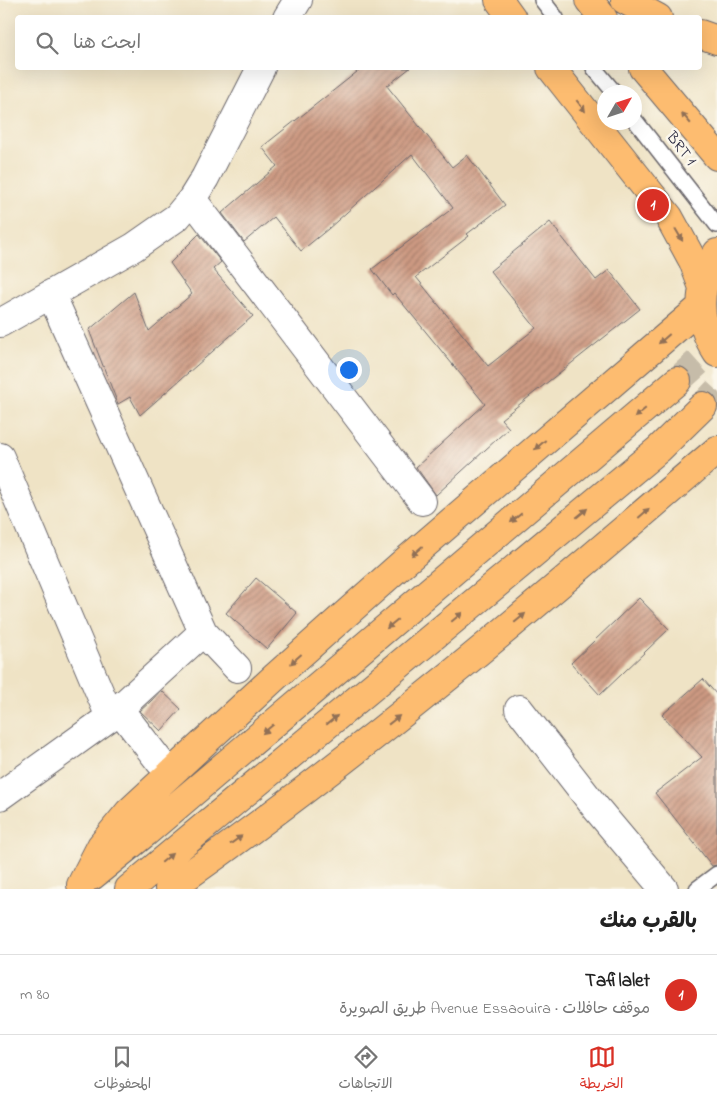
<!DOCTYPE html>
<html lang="ar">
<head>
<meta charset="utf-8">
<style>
	body { margin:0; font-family:"Indie Flower","Playpen Sans Arabic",sans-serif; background:#f6f6f6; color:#222; direction:rtl }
	.compass { position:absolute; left:597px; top:85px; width:45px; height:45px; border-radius:50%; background:#fff; box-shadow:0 5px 20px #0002; rotate:51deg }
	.you { position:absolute; left:348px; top:369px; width:18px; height:18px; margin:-12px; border:4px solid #fff; border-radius:50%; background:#1a73e8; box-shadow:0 0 0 8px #1a73e833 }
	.badge { display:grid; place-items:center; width:32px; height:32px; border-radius:50%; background:#d93025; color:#fff; font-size:16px; font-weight:700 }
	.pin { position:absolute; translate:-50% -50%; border:2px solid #fff; box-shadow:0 1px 5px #0006 }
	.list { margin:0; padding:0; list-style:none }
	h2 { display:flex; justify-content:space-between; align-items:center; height:65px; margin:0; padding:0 20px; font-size:21px }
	h2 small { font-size:16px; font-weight:400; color:#767676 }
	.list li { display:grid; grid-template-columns:32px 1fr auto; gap:15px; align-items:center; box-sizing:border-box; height:80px; padding:0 20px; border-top:1px solid #e0e0e0 }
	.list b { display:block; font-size:19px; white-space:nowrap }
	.list p { margin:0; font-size:16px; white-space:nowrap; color:#767676 }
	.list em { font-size:16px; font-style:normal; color:#767676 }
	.icon { flex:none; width:28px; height:28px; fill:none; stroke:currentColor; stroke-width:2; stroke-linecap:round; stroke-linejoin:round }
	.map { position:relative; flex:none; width:717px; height:889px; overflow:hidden; direction:ltr }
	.search { position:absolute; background:#fff; box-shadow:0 5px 20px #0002; left:15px; right:15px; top:15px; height:55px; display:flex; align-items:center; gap:12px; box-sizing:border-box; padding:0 18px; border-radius:5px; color:#767676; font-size:19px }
	.sheet { height:145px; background:#fff }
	nav { display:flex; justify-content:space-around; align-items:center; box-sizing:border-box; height:70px; border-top:1px solid #e0e0e0; background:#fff; font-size:14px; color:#767676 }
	nav a { display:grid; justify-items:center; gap:2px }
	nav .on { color:#d93025 }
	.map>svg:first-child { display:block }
</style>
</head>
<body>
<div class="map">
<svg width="717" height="889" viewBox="0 0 717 889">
	<defs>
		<pattern id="building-hatch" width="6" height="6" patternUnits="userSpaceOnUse" patternTransform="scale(1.25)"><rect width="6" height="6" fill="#cd9a82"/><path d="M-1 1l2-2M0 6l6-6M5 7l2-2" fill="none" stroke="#a67d6c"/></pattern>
	</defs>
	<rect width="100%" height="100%" fill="#fbf7ec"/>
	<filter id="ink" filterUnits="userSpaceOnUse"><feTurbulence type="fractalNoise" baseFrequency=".02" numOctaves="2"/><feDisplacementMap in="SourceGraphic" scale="10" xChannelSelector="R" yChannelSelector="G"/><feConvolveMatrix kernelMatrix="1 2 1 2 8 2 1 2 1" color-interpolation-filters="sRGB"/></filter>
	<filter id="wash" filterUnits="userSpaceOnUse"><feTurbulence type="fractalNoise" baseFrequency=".0096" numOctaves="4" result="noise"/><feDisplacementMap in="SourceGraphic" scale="20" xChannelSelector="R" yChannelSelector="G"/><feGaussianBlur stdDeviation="1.12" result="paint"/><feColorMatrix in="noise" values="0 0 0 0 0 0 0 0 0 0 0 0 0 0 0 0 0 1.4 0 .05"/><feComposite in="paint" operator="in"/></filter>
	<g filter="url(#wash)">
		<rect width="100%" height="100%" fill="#efe3c5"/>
		<g id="blocks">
			<path fill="url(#building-hatch)" d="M362,68H410L387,86L452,167L467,155L505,205L467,234L469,236L416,277L488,366L536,328L490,271L550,222L596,280L609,270L640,309L501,419L509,428L436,495L416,467L485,404L394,293L392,295L372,269L453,208L412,154L328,229L301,251L274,217L244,242L222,213L277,166L262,147Z
				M199,234L221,262L213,269L253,316L140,415L130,397L118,404L89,330L134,292L149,331L192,294L170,263Z
				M256,578L297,613L267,649L226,613Z
				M639,598L669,629L600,695L571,663Z
				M703,679L717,695V865L712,866L655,793L702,757L662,715Z
				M162,691L181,709L161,731L140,711Z"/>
		</g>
	</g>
	<g filter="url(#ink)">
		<use href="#blocks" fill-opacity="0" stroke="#6a666b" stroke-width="1"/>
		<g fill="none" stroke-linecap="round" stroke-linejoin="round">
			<path stroke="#c6bca9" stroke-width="28" stroke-dasharray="28 14" stroke-linecap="butt" d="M677,381L717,345
				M703,406L717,391"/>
			<g stroke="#6a666b" stroke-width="18">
				<path id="service" d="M542,0L556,18
					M594,68L614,92
					M634,119L717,225
					M697,889L717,874"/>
			</g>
			<g stroke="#6a666b" stroke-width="30">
				<path id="minor" d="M287,18L298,0
					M192,199L422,501
					M51,294L203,632L237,668
					M0,323L134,247L177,217L192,199L205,178L261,68
					M0,457L110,717
					M119,709L160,762
					M519,709L596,808L664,889
					M0,796L110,717L203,632"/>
			</g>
			<g stroke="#6a666b" stroke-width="30">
				<path id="primary" d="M499,0L512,18
					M589,0L603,18
					M625,0L658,18
					M700,34L717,40
					M551,68L669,217L693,261L702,285
					M643,68L717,156
					M717,253C697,287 695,319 717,353
					M92,876L145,833L677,381
					M81,885L101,846L129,812L275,677L402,564L701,307
					M129,889L659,449L703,406
					M169,889C361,755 539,603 717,450"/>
			</g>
			<use href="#service" stroke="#fff" stroke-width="15"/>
			<use href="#minor" stroke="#fff" stroke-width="28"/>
			<use href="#primary" stroke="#fdbc70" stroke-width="28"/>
		</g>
		<defs><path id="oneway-solid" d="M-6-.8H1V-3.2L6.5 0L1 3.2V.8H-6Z" transform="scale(1.25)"/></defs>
		<g fill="#906f56">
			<use href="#oneway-solid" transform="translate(581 106) rotate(52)"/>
			<use href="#oneway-solid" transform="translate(686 118) rotate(-130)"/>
			<use href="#oneway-solid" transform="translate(679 235) rotate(60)"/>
			<use href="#oneway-solid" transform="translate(664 339) rotate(139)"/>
			<use href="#oneway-solid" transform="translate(640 413) rotate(140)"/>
			<use href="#oneway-solid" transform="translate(540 445) rotate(139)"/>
			<use href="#oneway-solid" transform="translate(582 513) rotate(-40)"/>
			<use href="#oneway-solid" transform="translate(644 513) rotate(-41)"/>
			<use href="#oneway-solid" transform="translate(516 518) rotate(140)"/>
			<use href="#oneway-solid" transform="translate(417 551) rotate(139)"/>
			<use href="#oneway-solid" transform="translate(457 617) rotate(-40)"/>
			<use href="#oneway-solid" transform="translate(520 618) rotate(-40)"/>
			<use href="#oneway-solid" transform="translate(392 624) rotate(140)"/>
			<use href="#oneway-solid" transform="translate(296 659) rotate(138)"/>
			<use href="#oneway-solid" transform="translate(332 720) rotate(-40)"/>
			<use href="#oneway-solid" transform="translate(394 720) rotate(-38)"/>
			<use href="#oneway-solid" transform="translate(268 729) rotate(140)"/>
			<use href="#oneway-solid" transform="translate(236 840) rotate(-36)"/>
			<use href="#oneway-solid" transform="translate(167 858) rotate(-40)"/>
		</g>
	</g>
	<g text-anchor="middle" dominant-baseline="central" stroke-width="5" stroke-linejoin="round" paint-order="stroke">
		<g font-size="16" fill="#22223b" stroke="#fbf7ec">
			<text transform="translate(681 149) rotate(52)">BRT 1</text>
		</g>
	</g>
</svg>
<svg class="compass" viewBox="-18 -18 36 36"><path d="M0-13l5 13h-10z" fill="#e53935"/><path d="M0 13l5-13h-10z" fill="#767676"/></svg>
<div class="you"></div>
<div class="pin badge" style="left:653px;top:205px">1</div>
<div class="search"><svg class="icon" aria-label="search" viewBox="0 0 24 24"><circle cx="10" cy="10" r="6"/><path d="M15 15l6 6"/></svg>ابحث هنا</div>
</div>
<section class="sheet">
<h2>بالقرب منك<small></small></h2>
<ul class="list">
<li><span class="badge">1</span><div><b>Tafilalet</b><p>موقف حافلات · Avenue Essaouira طريق الصويرة</p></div><em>80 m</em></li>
</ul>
</section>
<nav>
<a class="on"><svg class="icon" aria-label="map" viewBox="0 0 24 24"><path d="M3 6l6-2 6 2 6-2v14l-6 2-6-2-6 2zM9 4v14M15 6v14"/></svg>الخريطة</a>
<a><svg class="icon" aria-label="directions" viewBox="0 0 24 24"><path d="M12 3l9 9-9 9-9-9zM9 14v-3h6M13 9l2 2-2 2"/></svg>الاتجاهات</a>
<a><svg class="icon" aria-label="saved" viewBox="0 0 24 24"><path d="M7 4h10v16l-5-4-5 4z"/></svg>المحفوظات</a>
</nav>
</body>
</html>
